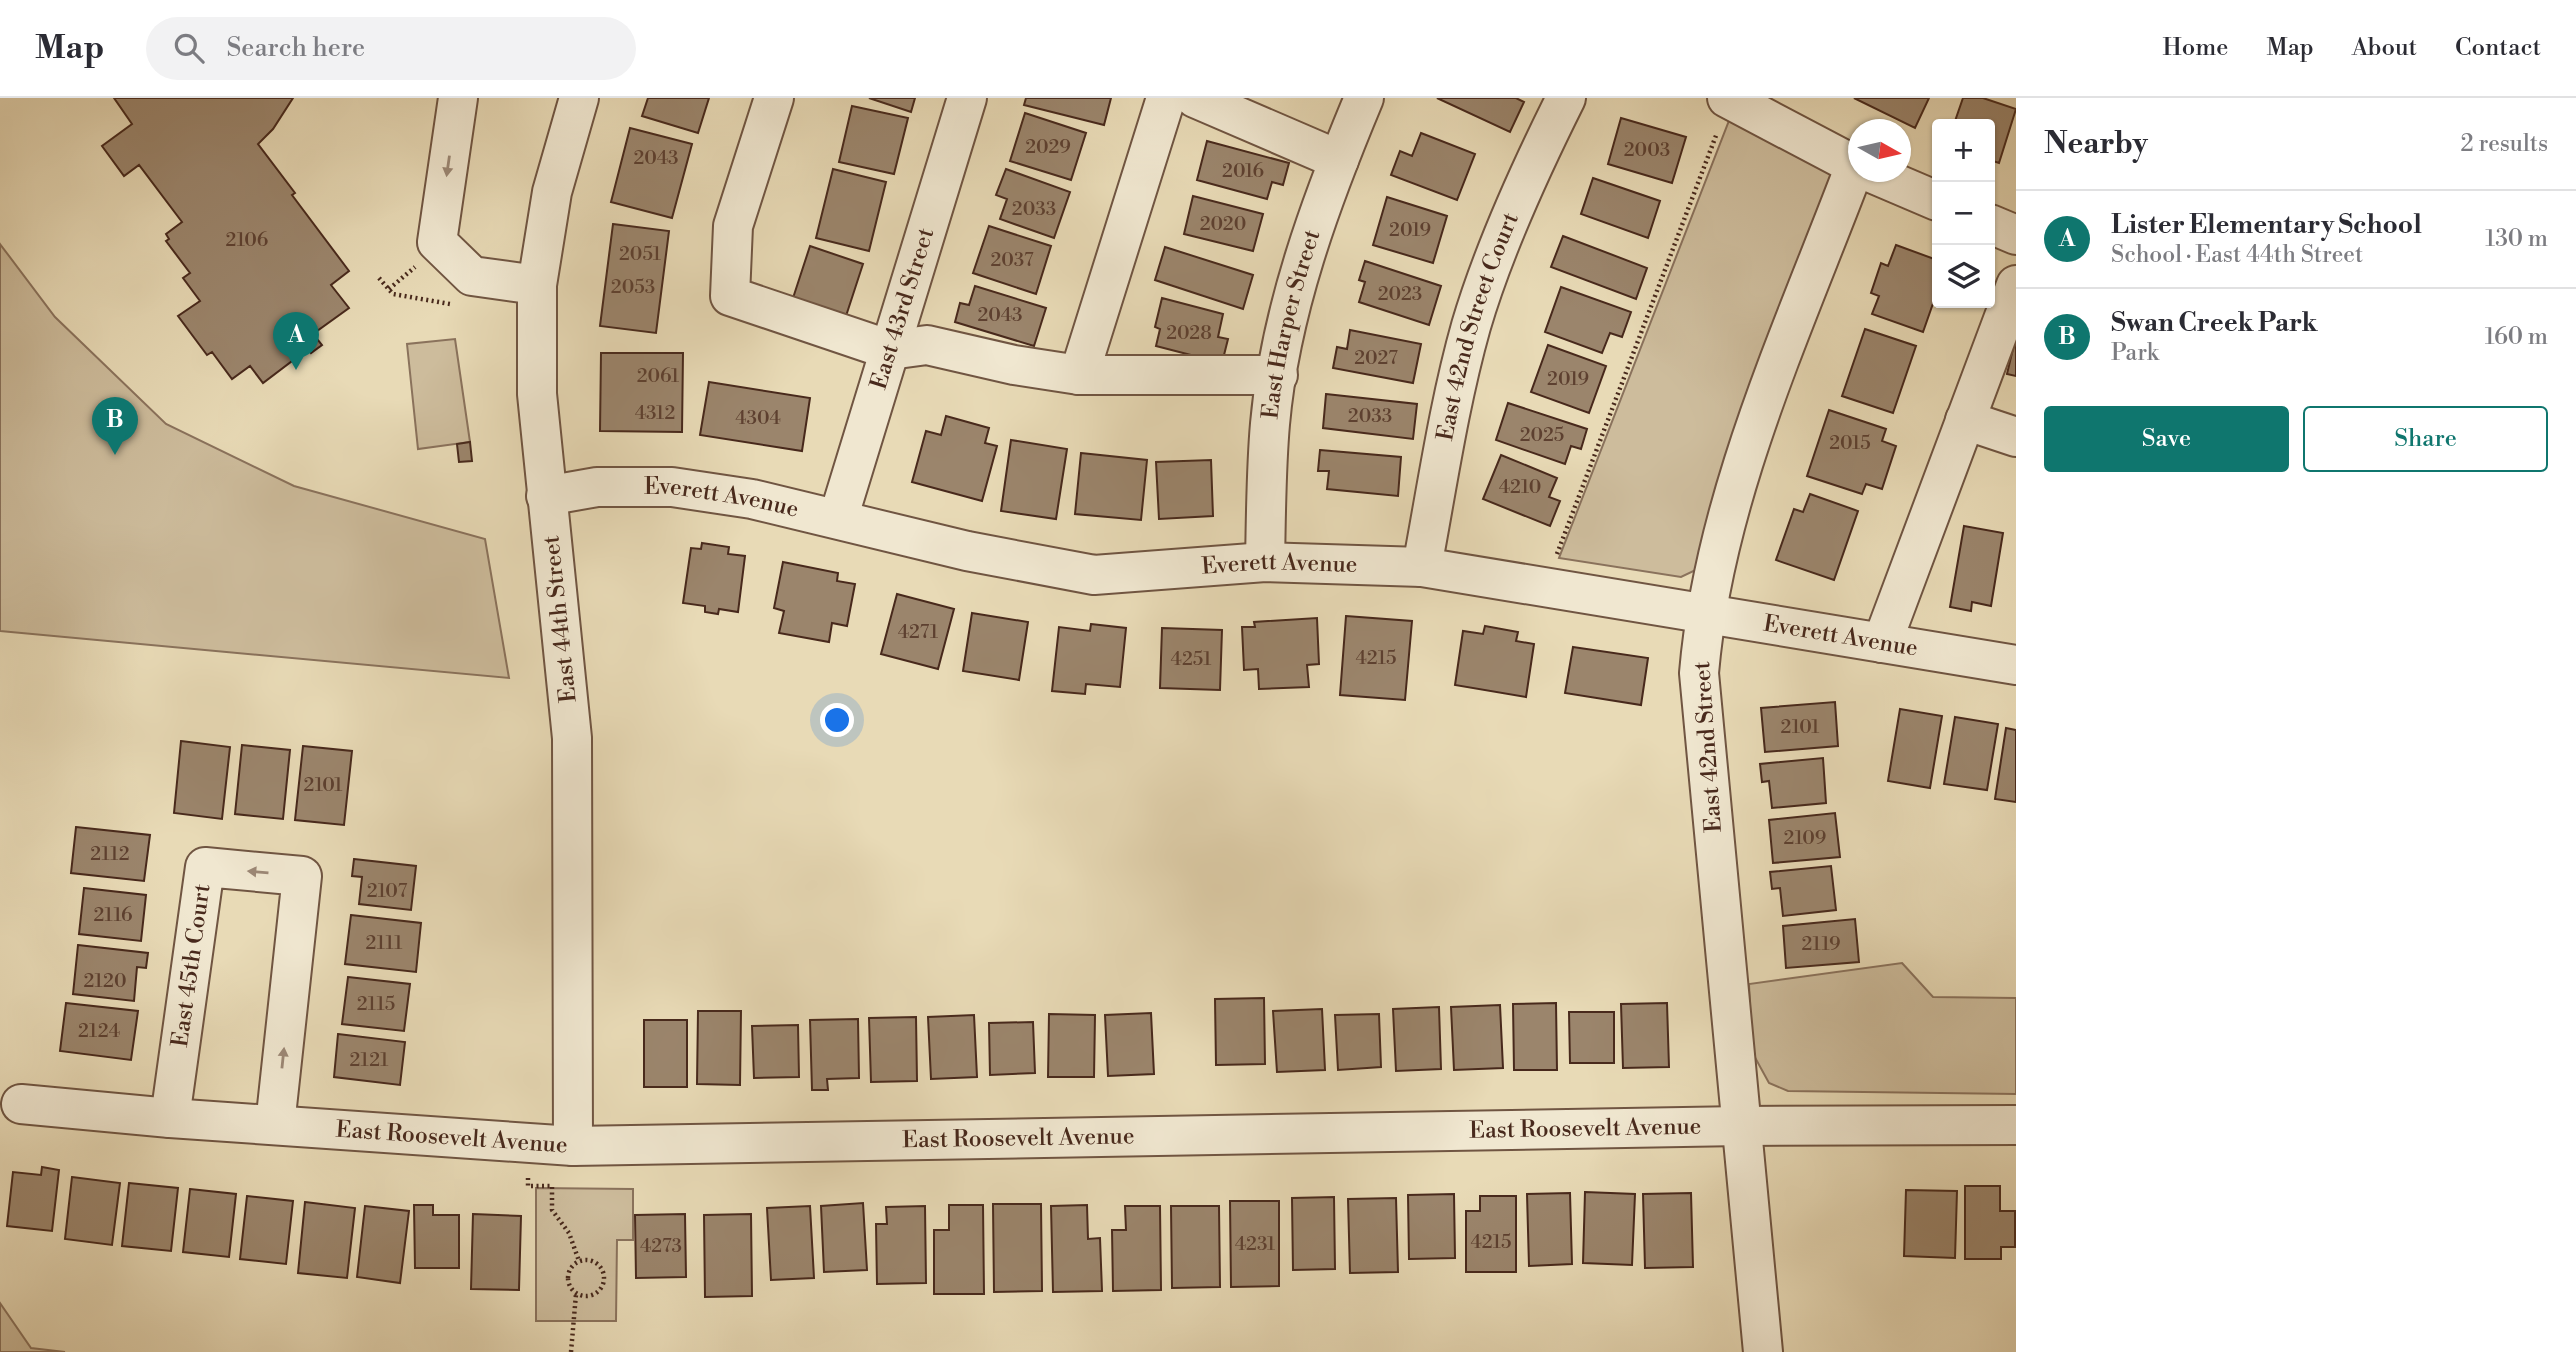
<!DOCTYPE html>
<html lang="en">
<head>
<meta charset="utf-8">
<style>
	body { margin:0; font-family:"Libre Bodoni",serif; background:#f2f2f3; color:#2b2b33 }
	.controls { position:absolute; right:21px; top:21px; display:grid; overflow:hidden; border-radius:7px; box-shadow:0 2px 5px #0004 }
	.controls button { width:63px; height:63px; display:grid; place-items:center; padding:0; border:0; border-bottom:2px solid #e1e1e2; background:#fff; color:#2b2b33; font:35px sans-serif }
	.compass { position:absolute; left:1848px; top:21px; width:63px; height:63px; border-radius:50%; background:#fff; box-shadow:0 2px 5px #0004; rotate:98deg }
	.you { position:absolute; left:838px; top:623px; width:24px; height:24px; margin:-18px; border:5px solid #fff; border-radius:50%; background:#1a73e8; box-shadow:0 0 0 10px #1a73e833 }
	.badge { display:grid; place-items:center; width:46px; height:46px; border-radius:50%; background:#0f766e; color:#fff; font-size:23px; font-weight:700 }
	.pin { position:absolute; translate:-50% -58px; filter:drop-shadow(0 2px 4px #0008) }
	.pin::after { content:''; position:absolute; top:37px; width:24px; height:21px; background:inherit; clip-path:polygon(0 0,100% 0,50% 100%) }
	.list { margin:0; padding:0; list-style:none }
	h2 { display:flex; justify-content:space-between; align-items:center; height:91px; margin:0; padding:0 28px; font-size:30px }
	h2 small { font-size:23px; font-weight:400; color:#7c7c81 }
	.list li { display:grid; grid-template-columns:46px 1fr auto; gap:21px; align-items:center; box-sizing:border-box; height:98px; padding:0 28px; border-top:2px solid #e1e1e2 }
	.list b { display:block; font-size:26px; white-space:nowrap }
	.list p { margin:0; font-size:23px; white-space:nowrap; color:#7c7c81 }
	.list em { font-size:23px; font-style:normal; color:#7c7c81 }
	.actions { display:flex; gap:14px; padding:21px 28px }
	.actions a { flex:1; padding:16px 0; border:2px solid #0f766e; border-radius:7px; text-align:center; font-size:24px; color:#0f766e }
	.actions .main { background:#0f766e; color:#fff }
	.icon { flex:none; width:38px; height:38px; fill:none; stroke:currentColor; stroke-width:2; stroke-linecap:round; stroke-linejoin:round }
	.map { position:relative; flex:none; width:2016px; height:1254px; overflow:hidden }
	header { display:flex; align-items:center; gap:42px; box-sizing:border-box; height:98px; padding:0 35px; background:#fff; border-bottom:2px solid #e1e1e2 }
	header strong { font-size:33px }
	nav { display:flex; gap:38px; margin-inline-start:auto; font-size:24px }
	.search { width:490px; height:63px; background:#f2f2f3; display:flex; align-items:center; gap:18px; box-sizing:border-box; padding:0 24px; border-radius:38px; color:#7c7c81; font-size:26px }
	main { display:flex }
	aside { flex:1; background:#fff }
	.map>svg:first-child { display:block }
</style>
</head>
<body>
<header>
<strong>Map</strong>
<div class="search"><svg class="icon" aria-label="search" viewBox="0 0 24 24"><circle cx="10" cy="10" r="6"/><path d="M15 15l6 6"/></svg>Search here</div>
<nav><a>Home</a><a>Map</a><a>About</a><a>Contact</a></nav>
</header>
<main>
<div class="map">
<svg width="2016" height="1254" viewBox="0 0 2016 1254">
	<rect width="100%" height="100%" fill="#e8dab6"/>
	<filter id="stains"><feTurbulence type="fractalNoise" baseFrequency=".00286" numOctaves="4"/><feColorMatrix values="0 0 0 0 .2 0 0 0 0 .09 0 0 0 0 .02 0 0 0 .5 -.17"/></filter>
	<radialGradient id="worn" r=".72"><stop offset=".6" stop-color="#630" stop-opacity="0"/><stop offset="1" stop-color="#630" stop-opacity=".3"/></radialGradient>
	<path fill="#cdbc9c" stroke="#8a725c" stroke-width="2" d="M1732,15L1831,67L1834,81L1702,469L1681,479L1559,460Z
		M0,146L55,219L166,326L294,388L485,441L509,580L0,533Z
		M455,241L470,344L418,351L407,246Z
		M1902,865L1933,899L2016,900V996L1788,993L1769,985L1752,954L1749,886Z
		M536,1090L633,1091V1142H617L616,1223H536Z
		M0,1205L31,1250L65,1254H0Z"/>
	<path fill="#9b856c" stroke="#48291c" stroke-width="2" d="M114,0H293L273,31L258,46L295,95L292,97L349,173L331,187L349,210L313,236L322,247L311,255L308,251L263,285L250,268L232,281L212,254L207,257L178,218L200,203L183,180L190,175L166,143L169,141L166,136L182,124L139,67L124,78L102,48L132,26Z
		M648,0H709L698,35L642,18Z
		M869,0H915L911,14Z
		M1026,0H1111L1104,27L1024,7Z
		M1437,0H1516L1524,4L1510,34Z
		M1854,0H1929L1915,30Z
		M1963,0H1983L2016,11L1999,65L1990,62V26H1954Z
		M852,8L908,20L894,76L839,64Z
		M1025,15L1086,35L1071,82L1010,63Z
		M1621,20L1686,39L1672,85L1608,66Z
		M630,30L692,46L672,120L611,104Z
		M1421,35L1475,56L1457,102L1391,77L1400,53L1412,58Z
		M1207,43L1289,65L1283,87L1272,84L1267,101L1197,82Z
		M833,71L886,84L869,153L816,140Z
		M1006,71L1070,94L1054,140L1000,121L1007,101L996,97Z
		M1593,80L1660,103L1648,140L1581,116Z
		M1193,98L1263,116L1253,153L1184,136Z
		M1387,99L1447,118L1433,165L1373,147Z
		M613,126L669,133L656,235L600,228Z
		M989,128L1051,148L1036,196L973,175Z
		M1563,138L1647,170L1636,201L1551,169Z
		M1896,147L1937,162V194L1923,234L1872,216L1879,198L1871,195L1881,165L1888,168Z
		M810,148L863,166L846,218L793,200Z
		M1165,149L1253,177L1243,211L1155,182Z
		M1365,163L1441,188L1429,227L1359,204L1365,184L1359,182Z
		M975,188L1046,210L1034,248L955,224L960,205L969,207Z
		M1561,189L1631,214L1622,239L1610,235L1602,255L1545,234Z
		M1162,200L1223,216L1218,239L1228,241L1222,265L1156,248L1160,231L1155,229Z
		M1865,231L1916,248L1893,315L1842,298Z
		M1350,232L1421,246L1413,285L1333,270L1337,249L1347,251Z
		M2016,238V278L2007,276Z
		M1548,247L1606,268L1589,315L1531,294Z
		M601,255H683L682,334L600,333Z
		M709,284L810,300L802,353L700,337Z
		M1326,296L1417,306L1413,341L1323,330Z
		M1508,305L1587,331L1581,351L1571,348L1565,366L1496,342Z
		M1829,312L1886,331L1882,343L1896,348L1882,391L1866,386L1862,396L1807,378Z
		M946,318L989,330L985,345L997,348L982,403L912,384L926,333L941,337Z
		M1011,342L1067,351L1056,421L1001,413Z
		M470,344L472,363L459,364L457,346Z
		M1320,352L1401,359L1398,398L1327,391L1329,373H1318Z
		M1081,355L1147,362L1141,422L1075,416Z
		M1501,357L1557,380L1549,399L1560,403L1550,428L1483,401Z
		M1211,362L1213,418L1159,421L1156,364Z
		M1810,396L1858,413L1834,482L1776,462L1794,411L1803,414Z
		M1964,428L2003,435L1991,508L1972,504L1971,513L1950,509Z
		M702,445L729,449L728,456L745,458L738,514L719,511L718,516L705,514V508L683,505L691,450L701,451Z
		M783,464L838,475L837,483L855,486L847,528L832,525L829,544L779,535L784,513L774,510Z
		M897,496L954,511L938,571L881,556Z
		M972,515L1028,524L1019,582L963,573Z
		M1346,518L1412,523L1405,602L1340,597Z
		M1317,520L1319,566L1307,567L1309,589L1259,591L1258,571L1244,572L1242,529H1255L1254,524Z
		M1091,526L1126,530L1120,589L1086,586L1085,596L1052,593L1059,529L1090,533Z
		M1485,528L1518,534L1516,543L1534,546L1526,599L1455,587L1463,533L1483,536Z
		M1162,530L1222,532L1220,592L1160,590Z
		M1573,549L1648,560L1641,607L1565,595Z
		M1835,604L1838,648L1765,654L1761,610Z
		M1900,611L1942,618L1930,690L1888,683Z
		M1955,619L1998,626L1987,692L1944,686Z
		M2006,630L2016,632V704L1995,701Z
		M181,643L230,649L222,721L174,715Z
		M242,647L290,652L283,721L235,716Z
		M303,648L352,653L344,727L295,722Z
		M1823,660L1826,705L1772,710L1769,683L1762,684L1760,666Z
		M1835,715L1840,759L1773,765L1769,722Z
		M76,729L150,737L144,783L71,775Z
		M354,761L416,768L411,812L359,806L362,779L352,778Z
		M1831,768L1836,812L1783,818L1780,790L1772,791L1770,774Z
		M84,790L146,797L141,843L79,836Z
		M351,817L421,825L416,874L345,866Z
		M1855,821L1859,864L1786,870L1783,828Z
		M78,847L148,855L146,870L137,869L134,903L73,896Z
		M348,879L410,886L404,933L342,926Z
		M1264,900L1265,966L1216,967L1215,901Z
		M66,905L138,913L131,962L60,953Z
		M1556,905L1557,972H1514L1513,906Z
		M1667,905L1669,969L1623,970L1621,906Z
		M1500,907L1503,970L1454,972L1451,909Z
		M1439,909L1441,971L1396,973L1393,911Z
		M1322,911L1325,972L1277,974L1273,913Z
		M698,913H741L740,987L697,986Z
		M1569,914H1614V965H1570Z
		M1151,915L1154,976L1108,978L1105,917Z
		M1049,916L1095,917L1094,979H1048Z
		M1379,916L1381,969L1338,972L1335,917Z
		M974,917L977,979L931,981L928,919Z
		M916,919L917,983L871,984L869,920Z
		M858,921L859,980L827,981L828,992H812L810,922Z
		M644,922H687V989H644Z
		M1033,924L1035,975L990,977L989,925Z
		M798,927L799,979L754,980L752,928Z
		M338,936L405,944L400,987L334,979Z
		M42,1069L59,1072L52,1133L7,1128L13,1074L41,1077Z
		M72,1079L120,1085L112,1147L65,1141Z
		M129,1085L178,1090L171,1153L122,1148Z
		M1965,1088H2000V1113H2015V1149H2001V1161H1965Z
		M190,1091L236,1096L229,1159L183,1154Z
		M1906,1092L1957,1093L1955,1160L1904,1158Z
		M1585,1094L1635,1096L1632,1167L1583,1165Z
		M1570,1095L1572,1166L1529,1168L1527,1096Z
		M1691,1095L1693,1169L1645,1170L1643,1096Z
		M1454,1096L1455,1160L1409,1161L1408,1097Z
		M247,1098L293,1103L286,1166L240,1161Z
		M1480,1098H1516V1174H1466V1113H1480Z
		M1334,1099L1335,1171L1293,1172L1292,1100Z
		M1396,1100L1398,1174L1350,1175L1348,1101Z
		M1230,1103H1279V1188L1231,1189Z
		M305,1104L355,1110L347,1180L298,1175Z
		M863,1105L867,1172L824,1174L821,1108Z
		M993,1106H1041L1042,1193L994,1194Z
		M414,1107H433V1117H459V1170H415Z
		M949,1107H983L984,1196H934V1132H949Z
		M1087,1107L1088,1141L1100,1140L1102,1193L1053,1194L1051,1108Z
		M365,1108L409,1113L400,1185L357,1179Z
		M810,1108L814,1180L771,1182L767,1110Z
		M925,1108L926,1185L877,1186L876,1126H887L886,1109Z
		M1125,1108H1160L1161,1192L1113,1193L1112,1132H1126Z
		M1171,1108H1219L1220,1189L1172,1190Z
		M473,1116L521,1118L519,1192L471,1191Z
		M685,1116L686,1179L636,1180L635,1117Z
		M751,1116L752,1198L705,1199L704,1117Z"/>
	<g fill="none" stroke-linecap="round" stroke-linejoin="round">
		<g stroke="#705542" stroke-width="42">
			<g id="minor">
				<path d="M458,0L437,144L472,178L537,187"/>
				<path d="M774,0L733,128L730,198L890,252L927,247L1014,267L1079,277H1278"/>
				<path d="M1195,0L1339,62"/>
				<path d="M1727,0L1858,69"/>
				<path d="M1869,74L1937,103"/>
				<path d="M1990,126L2016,137"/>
				<path d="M1079,277L1166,0"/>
				<path d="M1965,322L2016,339"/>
				<path id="s1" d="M546,398L597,389H672L752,401L967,453L1094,477L1265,464L1422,469L2016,567"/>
				<path id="s2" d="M838,421L967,0"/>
				<path id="s3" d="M1265,464C1266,418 1266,371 1270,326C1280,213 1321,103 1364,0"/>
				<path id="s4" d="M1422,469C1437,389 1449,306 1471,228C1493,153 1531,70 1566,0"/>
				<path d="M1882,545L2016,187"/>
				<path id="s5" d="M21,1006L170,1020L573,1048L1741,1028L2016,1027"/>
				<path id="s6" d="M170,1020L205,769L302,778L275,1027"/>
				<path d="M573,1048L572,640L537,296V187L552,94L579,0"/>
				<path d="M1763,1254L1699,575C1714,399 1793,232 1855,68"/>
			</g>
		</g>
		<path stroke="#48291c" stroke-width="4.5" stroke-dasharray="2 3.5" stroke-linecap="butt" d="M379,180L393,196L450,206
			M389,191L415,169
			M1557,456L1717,35
			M528,1080V1088H552V1112L569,1135L579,1163
			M568 1180a18 18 0 1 1 36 0a18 18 0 1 1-36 0Z
			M571,1254L576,1196"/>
		<use href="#minor" stroke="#f0e7d0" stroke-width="38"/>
	</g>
	<defs><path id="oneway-solid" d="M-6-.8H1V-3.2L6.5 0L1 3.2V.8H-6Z" transform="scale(1.75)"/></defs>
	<g fill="#9c8876">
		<use href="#oneway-solid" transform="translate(448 68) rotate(98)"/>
		<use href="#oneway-solid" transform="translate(258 774) rotate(-175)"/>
		<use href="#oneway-solid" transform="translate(283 960) rotate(-84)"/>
	</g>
	<g text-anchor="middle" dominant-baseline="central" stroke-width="6" stroke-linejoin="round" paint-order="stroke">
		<g font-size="19" fill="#5d4030">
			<text x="1048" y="49">2029</text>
			<text x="1647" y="52">2003</text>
			<text x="656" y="60">2043</text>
			<text x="1243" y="73">2016</text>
			<text x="1034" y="111">2033</text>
			<text x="1223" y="126">2020</text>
			<text x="1410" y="132">2019</text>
			<text x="247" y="142">2106</text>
			<text x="640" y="156">2051</text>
			<text x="1012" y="162">2037</text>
			<text x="633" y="189">2053</text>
			<text x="1400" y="196">2023</text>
			<text x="1000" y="217">2043</text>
			<text x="1189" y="235">2028</text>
			<text x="1376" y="260">2027</text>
			<text x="658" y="278">2061</text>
			<text x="1568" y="281">2019</text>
			<text x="655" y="315">4312</text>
			<text x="1370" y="318">2033</text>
			<text x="758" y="320">4304</text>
			<text x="1542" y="337">2025</text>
			<text x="1850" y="345">2015</text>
			<text x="1520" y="389">4210</text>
			<text x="918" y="534">4271</text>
			<text x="1376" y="560">4215</text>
			<text x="1191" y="561">4251</text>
			<text x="1800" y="629">2101</text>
			<text x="323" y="687">2101</text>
			<text x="1805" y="740">2109</text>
			<text x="110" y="756">2112</text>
			<text x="387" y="793">2107</text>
			<text x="113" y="817">2116</text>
			<text x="384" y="845">2111</text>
			<text x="1821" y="846">2119</text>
			<text x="105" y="883">2120</text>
			<text x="376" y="906">2115</text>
			<text x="99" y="933">2124</text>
			<text x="369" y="962">2121</text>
			<text x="1491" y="1144">4215</text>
			<text x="1255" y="1146">4231</text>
			<text x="661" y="1148">4273</text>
		</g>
		<g font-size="23" fill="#48291c" stroke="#f0e7d0">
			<text stroke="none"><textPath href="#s2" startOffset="220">East 43rd Street</textPath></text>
			<text stroke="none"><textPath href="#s3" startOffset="240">East Harper Street</textPath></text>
			<text stroke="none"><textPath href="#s4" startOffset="247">East 42nd Street Court</textPath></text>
			<text stroke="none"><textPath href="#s1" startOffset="177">Everett Avenue</textPath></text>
			<text stroke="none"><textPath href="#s1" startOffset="744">Everett Avenue</textPath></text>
			<text transform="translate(560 521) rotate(-96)">East 44th Street</text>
			<text stroke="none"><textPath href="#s1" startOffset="1311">Everett Avenue</textPath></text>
			<text transform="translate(1708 649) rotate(-94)">East 42nd Street</text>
			<text stroke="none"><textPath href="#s6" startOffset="154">East 45th Court</textPath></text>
			<text stroke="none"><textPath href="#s5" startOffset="1566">East Roosevelt Avenue</textPath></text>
			<text stroke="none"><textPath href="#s5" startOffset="432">East Roosevelt Avenue</textPath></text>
			<text stroke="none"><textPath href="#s5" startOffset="999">East Roosevelt Avenue</textPath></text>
		</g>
	</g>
	<rect width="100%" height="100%" filter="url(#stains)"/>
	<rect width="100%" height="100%" fill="url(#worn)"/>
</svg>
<div class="controls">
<button>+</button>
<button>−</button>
<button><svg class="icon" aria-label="layers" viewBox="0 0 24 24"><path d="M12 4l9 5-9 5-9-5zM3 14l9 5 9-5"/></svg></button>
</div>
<svg class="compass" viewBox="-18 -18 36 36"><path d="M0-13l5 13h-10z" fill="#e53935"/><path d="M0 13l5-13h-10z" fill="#7c7c81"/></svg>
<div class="you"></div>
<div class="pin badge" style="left:296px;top:272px">A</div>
<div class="pin badge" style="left:115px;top:357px">B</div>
</div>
<aside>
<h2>Nearby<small>2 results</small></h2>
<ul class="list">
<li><span class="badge">A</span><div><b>Lister Elementary School</b><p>School · East 44th Street</p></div><em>130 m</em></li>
<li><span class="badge">B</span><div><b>Swan Creek Park</b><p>Park</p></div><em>160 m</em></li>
</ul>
<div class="actions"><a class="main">Save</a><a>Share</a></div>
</aside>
</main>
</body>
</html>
